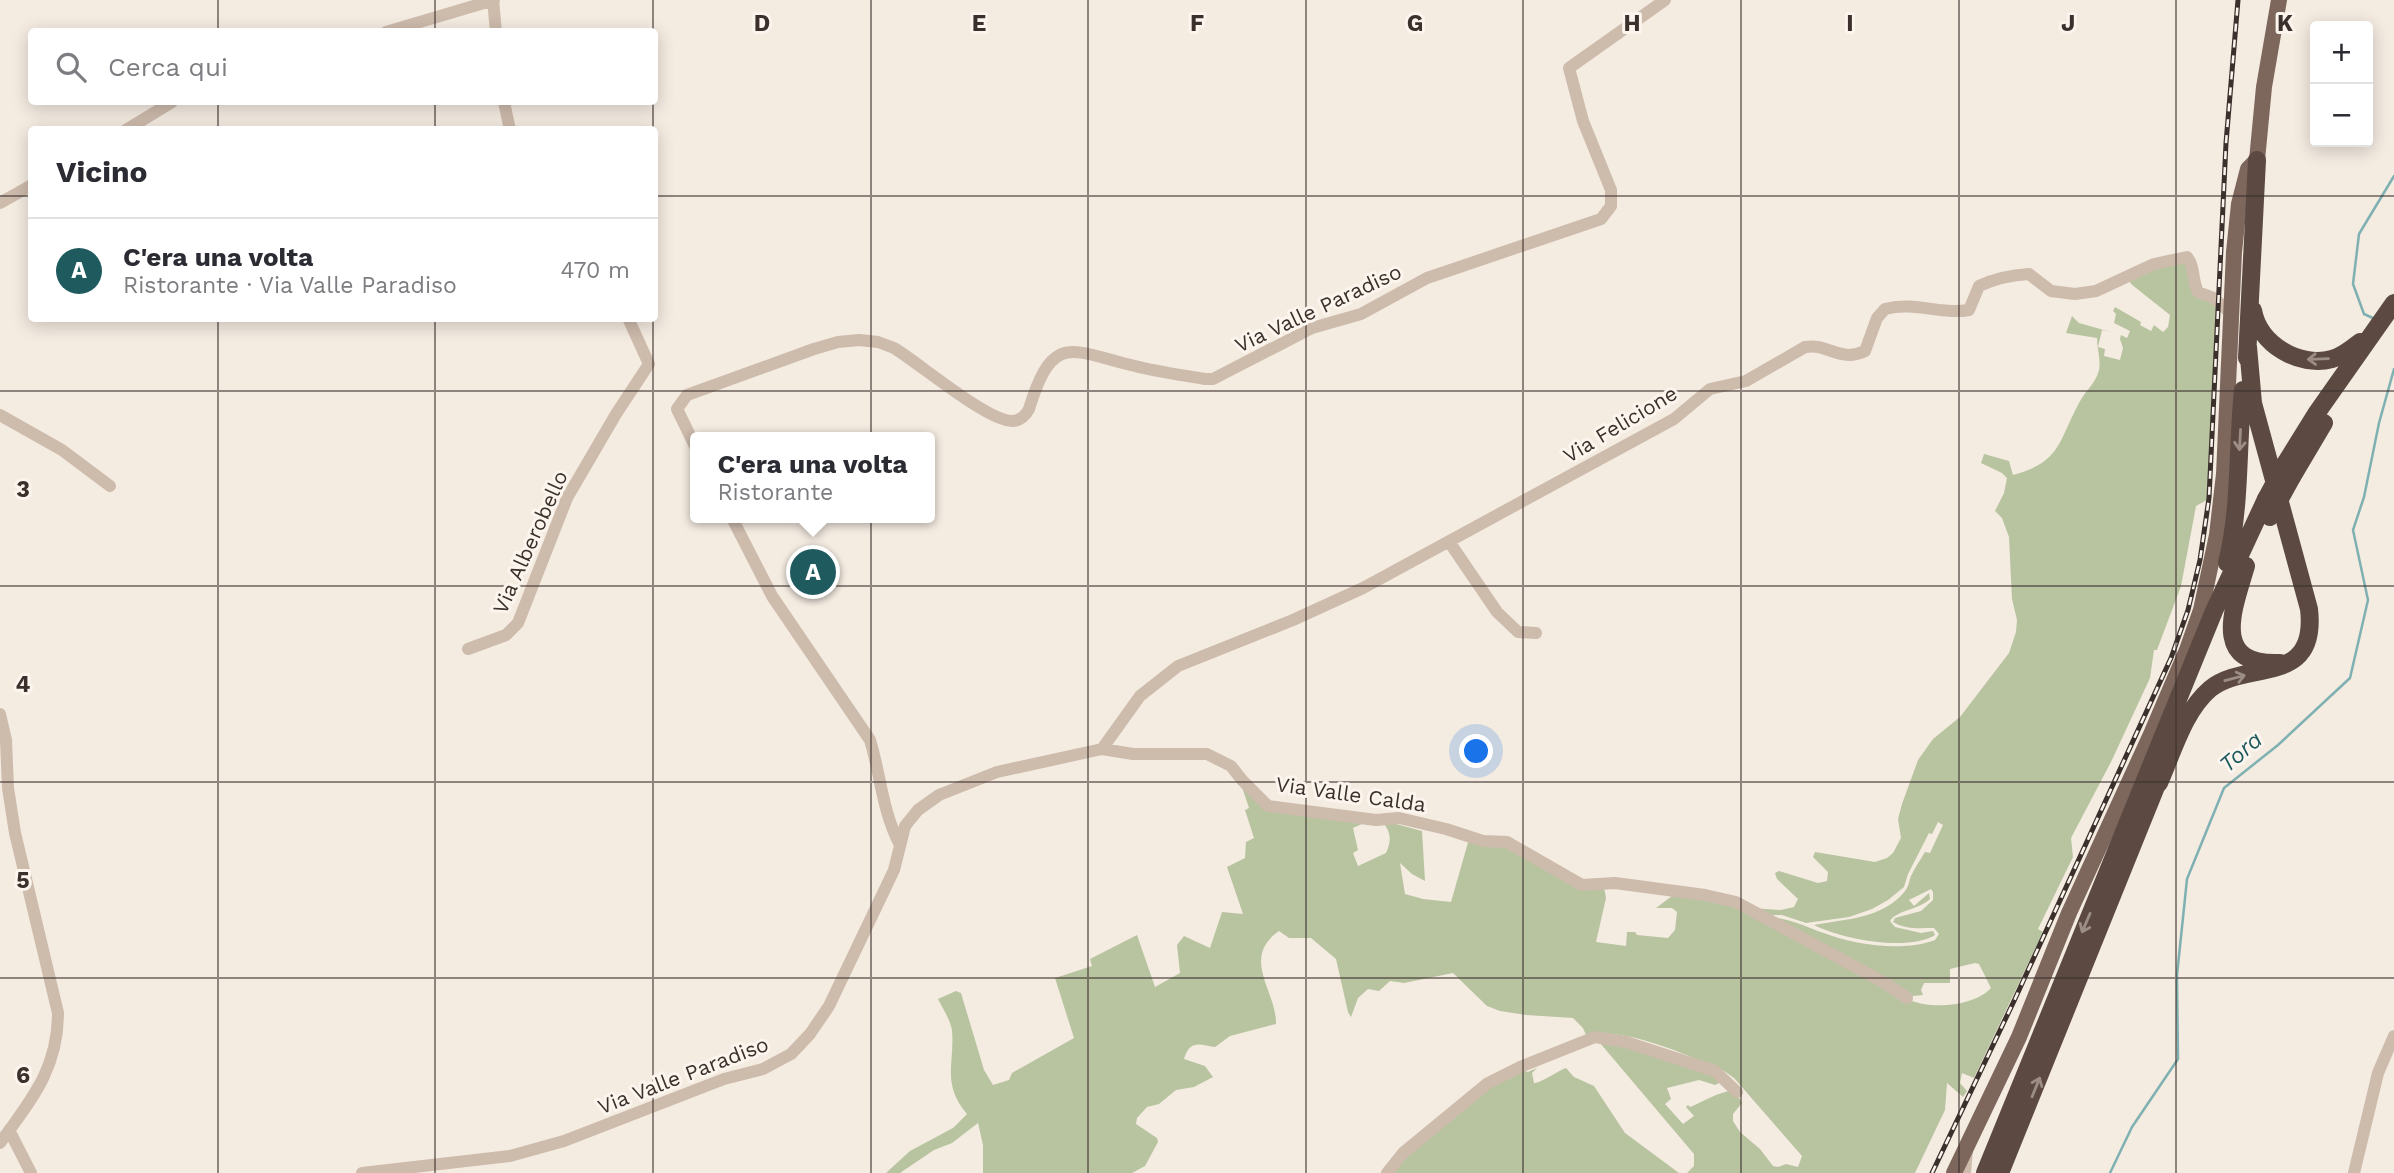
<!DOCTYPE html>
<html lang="it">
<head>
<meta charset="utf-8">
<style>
	body { margin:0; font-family:"Work Sans",sans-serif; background:#f7f7f7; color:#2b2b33 }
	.controls { position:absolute; right:21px; top:21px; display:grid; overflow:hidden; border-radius:7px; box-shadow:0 4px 18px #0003 }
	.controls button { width:63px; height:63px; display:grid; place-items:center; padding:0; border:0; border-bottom:2px solid #e1e1e2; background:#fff; color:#2b2b33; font:35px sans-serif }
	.you { position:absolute; left:1477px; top:752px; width:24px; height:24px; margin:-18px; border:5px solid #fff; border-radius:50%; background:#1a73e8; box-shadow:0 0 0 10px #1a73e833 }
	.badge { display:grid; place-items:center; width:46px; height:46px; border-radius:50%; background:#1f5a5e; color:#fff; font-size:23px; font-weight:700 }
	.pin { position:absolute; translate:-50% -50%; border:4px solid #fff; box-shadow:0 2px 7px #0006 }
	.popup { position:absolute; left:690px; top:432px; width:245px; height:91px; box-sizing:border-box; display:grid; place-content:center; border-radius:7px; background:#fff; filter:drop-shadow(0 2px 5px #0005); font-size:23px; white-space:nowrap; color:#7c7c81 }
	.popup b { font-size:26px; color:#2b2b33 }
	.popup::after { content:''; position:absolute; left:50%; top:100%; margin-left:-14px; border:14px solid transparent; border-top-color:#fff }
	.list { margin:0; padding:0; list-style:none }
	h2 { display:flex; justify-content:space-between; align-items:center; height:91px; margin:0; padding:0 28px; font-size:30px }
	h2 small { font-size:23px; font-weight:400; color:#7c7c81 }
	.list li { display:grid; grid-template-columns:46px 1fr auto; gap:21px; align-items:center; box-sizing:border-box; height:105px; padding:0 28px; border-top:2px solid #e1e1e2 }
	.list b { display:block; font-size:26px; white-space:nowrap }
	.list p { margin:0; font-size:23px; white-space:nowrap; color:#7c7c81 }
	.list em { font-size:23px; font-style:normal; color:#7c7c81 }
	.icon { flex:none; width:38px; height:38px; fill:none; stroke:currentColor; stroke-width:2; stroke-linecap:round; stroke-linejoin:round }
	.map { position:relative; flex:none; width:2394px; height:1173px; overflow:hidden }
	.search { position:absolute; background:#fff; box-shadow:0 4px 18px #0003; left:28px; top:28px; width:630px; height:77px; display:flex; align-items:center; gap:18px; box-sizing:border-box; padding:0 24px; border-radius:7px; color:#7c7c81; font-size:26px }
	.panel { position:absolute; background:#fff; box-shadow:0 4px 18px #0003; left:28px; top:126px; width:630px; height:196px; border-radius:7px }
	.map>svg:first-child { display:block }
</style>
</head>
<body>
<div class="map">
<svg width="2394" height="1173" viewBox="0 0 2394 1173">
	<rect width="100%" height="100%" fill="#f4ebe1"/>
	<path fill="#b8c4a0" d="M2187,258L2194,291L2217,304L2207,500L2196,506L2181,586L2157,650H2154L2150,678L2111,762L2071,838L2073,857L2038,929L2043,932L1974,1078L1962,1073L1960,1083L1967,1091L1963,1097L1947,1083L1945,1110L1915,1173H1687L1694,1166V1154L1600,1043L1601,1037C1641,1043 1694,1057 1728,1079L1715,1085L1699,1080L1667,1088L1671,1099L1665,1104L1683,1124L1694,1116L1686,1107L1688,1105L1690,1107C1707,1100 1716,1093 1734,1090L1742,1103L1733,1114V1121L1740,1132L1760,1149L1773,1166L1778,1167L1786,1164L1798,1167L1802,1156L1734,1078L1724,1071C1687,1055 1626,1027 1586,1035L1583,1028L1573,1018L1526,1015L1500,1011L1487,1006L1453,973L1404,983L1390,981L1379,991L1368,989L1358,998L1351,1017L1348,1012L1336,959L1311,938H1289L1279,931C1240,958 1277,992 1276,1024L1230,1036L1215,1047C1200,1045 1190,1039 1184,1059L1205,1066L1213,1077L1194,1087L1176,1090L1159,1104L1147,1107L1137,1118L1136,1124L1157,1138L1158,1142L1145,1166L1132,1173H983V1145L978,1123L952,1143L934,1150L900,1173H886L910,1151L953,1128L967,1114C941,1083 955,1063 952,1030C950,1019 943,1009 938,999L956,991L961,993L984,1070L993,1085L1009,1080L1012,1073L1074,1038L1055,978L1092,966L1090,959L1137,935L1155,987L1180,973L1177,945L1184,936L1210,948L1222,912L1243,914L1227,867L1245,858L1246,842L1254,838L1245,810L1249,808L1241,784L1264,801L1275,806L1349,818L1373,819L1353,828L1358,850L1353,853L1358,866L1386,853C1392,840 1391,831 1381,820L1422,831L1425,881L1412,874L1400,863L1405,894L1423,899L1451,902L1469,839C1485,841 1502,842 1517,848C1554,864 1557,888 1604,887L1606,898L1596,942L1626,946L1627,932H1635L1637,935L1668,938L1675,930L1677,912L1672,908H1656L1676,893C1692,896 1708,898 1723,903C1781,924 1832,960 1887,987C1895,991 1902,997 1910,1000C1931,1010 1975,1006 1991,988L1979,964L1975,963L1950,969V983H1924L1921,990L1923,995L1913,996L1842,959L1804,935L1767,918C1786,916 1806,927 1824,933C1854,945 1904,952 1935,940L1939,934L1934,928C1920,928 1906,930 1893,922L1895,918L1921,911L1933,900V892L1931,889L1909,900L1914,906L1929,893L1930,899C1918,910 1897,910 1890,921L1895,927L1921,933L1933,931L1935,935C1908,952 1841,939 1814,925C1845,919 1883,919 1905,891C1909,886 1909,881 1911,876C1915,867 1921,859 1925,852L1930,853L1943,825L1938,822L1932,834L1929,833L1908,874L1904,887L1888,900L1872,909L1849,917L1806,923L1782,915H1762L1750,908L1781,910L1794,907L1798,899L1777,879L1775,873L1779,871L1818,883L1827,881L1828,872L1813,857L1815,852L1875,862L1887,858L1893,853L1901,838L1898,819L1902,804L1918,760L1933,739L1960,717L2009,653L2016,632L2017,620L2012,599L2009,537L2002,518L1995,511L2004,493L2007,478L2002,473L1981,463L1984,454L2009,461L2013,475C2061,462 2058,442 2079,403C2085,391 2096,383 2099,370C2101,361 2097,348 2097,338L2066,333L2072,316L2079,323L2111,332L2102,330L2098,347L2105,349L2104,356L2120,360L2123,348L2120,339L2121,335L2127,338L2130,331L2114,323L2116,314L2113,311L2115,307L2141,322L2140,325L2151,331L2154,325L2163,332L2168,327L2170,315L2131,284L2129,279L2154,268Z
		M1537,1068L1532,1073L1534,1083C1541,1083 1556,1072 1566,1068L1574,1077L1594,1086L1625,1133L1679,1173H1385L1488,1087L1521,1070L1528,1072Z"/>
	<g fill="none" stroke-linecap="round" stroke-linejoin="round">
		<path stroke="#7fb0b2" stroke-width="2.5" d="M2375,319L2364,314L2353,284L2359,234L2394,176
			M2110,1173L2132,1127L2178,1059L2177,975L2187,879L2224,788L2278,745L2350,678L2368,600L2353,530L2364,497L2379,423L2394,369"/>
		<path stroke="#cdbbac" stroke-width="12" d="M493,0L496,32
			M386,32L494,0
			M504,102L510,130
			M126,130L172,102
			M0,203L32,185
			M0,415L62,450L110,486
			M696,448L677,409L687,395L814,349L838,342L859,340L878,342L894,348C919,363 987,421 1012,421C1020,421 1026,415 1029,409C1053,331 1071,351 1135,366C1158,372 1182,375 1205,379H1213L1312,328L1361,314L1427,278L1601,219L1611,206V190L1583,121L1569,68L1665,0
			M732,518L772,596L870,740C881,776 882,811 900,845
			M1450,543L1497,612L1518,632L1536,633
			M468,649L506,635L518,623L567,498L616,414L649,364L628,318
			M0,714L6,740L8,788L15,833L58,1013C58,1069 31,1100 0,1143
			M1102,749L1133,754H1207L1231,766L1242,780L1268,806L1376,820L1399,818L1446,829L1483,841L1507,842L1582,885L1615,883L1705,895L1736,902L1885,983L1907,998
			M9,1130L31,1173
			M362,1173L510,1156L564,1141L724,1079L763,1069L791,1054L810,1034L829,1006L894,870L905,826L918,810L939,795L997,772L1102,749L1140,696L1178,666L1293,620L1363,588L1674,419L1710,389L1746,381L1805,347C1828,343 1840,363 1865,351L1877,318L1885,309C1914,301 1942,315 1969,310L1979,286C1994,279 2012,275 2029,274L2051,291L2075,294L2096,291L2154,264L2187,257C2195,266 2192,281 2198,292L2214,298L2231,314
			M1387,1173L1403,1153L1488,1083L1520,1067L1595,1037L1626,1042L1715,1071L1737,1092
			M1965,1173L1967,1150
			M2354,1173L2378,1073L2394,1036"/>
		<path stroke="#7d675c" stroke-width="16" d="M1954,1173L2019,1037L2069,913L2152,732L2187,650L2201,610L2217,535L2224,474L2234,252L2239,204L2248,169L2257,160L2264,87L2279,0"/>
		<path stroke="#5c4a42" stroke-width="18" d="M2253,310C2259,344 2299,368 2332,359C2343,356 2351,349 2360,342
			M2247,358L2257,160
			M2285,464L2316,414L2394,303
			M2292,477L2324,423
			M2227,563C2241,506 2237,448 2243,390
			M2246,566C2234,607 2209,666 2280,663
			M2159,783C2173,752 2184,711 2210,689C2246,659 2318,688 2309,609L2253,403L2248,347
			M1985,1173L2214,611L2266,499
			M2000,1173L2162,772"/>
		<g stroke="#3b302b" stroke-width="5">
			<path id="rail" d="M1932,1173L2014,1001L2171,658L2188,610L2200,560L2209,498L2226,143L2238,0"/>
		</g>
		<use href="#rail" stroke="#fbf5ee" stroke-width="2.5" stroke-dasharray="8" stroke-linecap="butt"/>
		<path stroke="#5c4a42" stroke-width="18" d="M2266,499L2285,464
			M2270,517L2292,477"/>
	</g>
	<defs><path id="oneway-shaft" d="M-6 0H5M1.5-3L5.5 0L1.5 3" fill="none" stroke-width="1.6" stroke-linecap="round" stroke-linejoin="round" transform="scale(1.75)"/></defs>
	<g stroke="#9c8e87">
		<use href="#oneway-shaft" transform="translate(2318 359) rotate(178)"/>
		<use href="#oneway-shaft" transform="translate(2240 440) rotate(93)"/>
		<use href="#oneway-shaft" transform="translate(2235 678) rotate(-15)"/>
		<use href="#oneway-shaft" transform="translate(2086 923) rotate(113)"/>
		<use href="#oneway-shaft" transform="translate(2036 1087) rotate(-68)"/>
	</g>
	<path fill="none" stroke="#3b302b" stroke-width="2" stroke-opacity="0.55" d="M218,0V32M435,0V32M653,0V32M871,0V1173M1088,0V1173M1306,0V1173M1523,0V1173M1741,0V1173M1959,0V1173M2176,0V1173M218,102V130M435,102V130M653,102V130M0,196H32M654,196H2394M218,318V1173M435,318V1173M653,318V1173M0,391H2394M0,586H2394M0,782H2394M0,978H2394"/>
	<g text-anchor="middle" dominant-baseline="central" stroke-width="6" stroke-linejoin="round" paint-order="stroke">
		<g font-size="21" fill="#3b302b" stroke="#fbf5ee">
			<text transform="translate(1318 308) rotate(-25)">Via Valle Paradiso</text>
			<text transform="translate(1620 424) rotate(-31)">Via Felicione</text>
			<text transform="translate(530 542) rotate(-66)">Via Alberobello</text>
			<text transform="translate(1351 794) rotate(8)">Via Valle Calda</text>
			<text transform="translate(683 1075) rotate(-21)">Via Valle Paradiso</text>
		</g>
		<g font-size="23" font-style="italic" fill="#1f5a5e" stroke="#fbf5ee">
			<text transform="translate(2241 752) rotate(-41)">Tora</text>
		</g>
	</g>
	<g font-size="23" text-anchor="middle" font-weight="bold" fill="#3b302b" stroke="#fbf5ee" stroke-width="6" stroke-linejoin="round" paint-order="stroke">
		<text x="762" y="31">D</text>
		<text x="979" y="31">E</text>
		<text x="1197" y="31">F</text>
		<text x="1415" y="31">G</text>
		<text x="1632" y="31">H</text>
		<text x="1850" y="31">I</text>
		<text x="2068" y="31">J</text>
		<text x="2285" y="31">K</text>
		<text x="23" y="497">3</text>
		<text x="23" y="692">4</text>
		<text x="23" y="888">5</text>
		<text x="23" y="1083">6</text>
	</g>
</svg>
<div class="controls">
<button>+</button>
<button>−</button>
</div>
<div class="you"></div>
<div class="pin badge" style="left:813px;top:572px">A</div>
<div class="popup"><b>C'era una volta</b>Ristorante</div>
<div class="search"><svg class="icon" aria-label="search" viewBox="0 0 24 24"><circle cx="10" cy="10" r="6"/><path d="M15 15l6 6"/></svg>Cerca qui</div>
<section class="panel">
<h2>Vicino<small></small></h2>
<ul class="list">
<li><span class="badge">A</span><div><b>C'era una volta</b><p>Ristorante · Via Valle Paradiso</p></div><em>470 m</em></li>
</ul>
</section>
</div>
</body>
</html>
